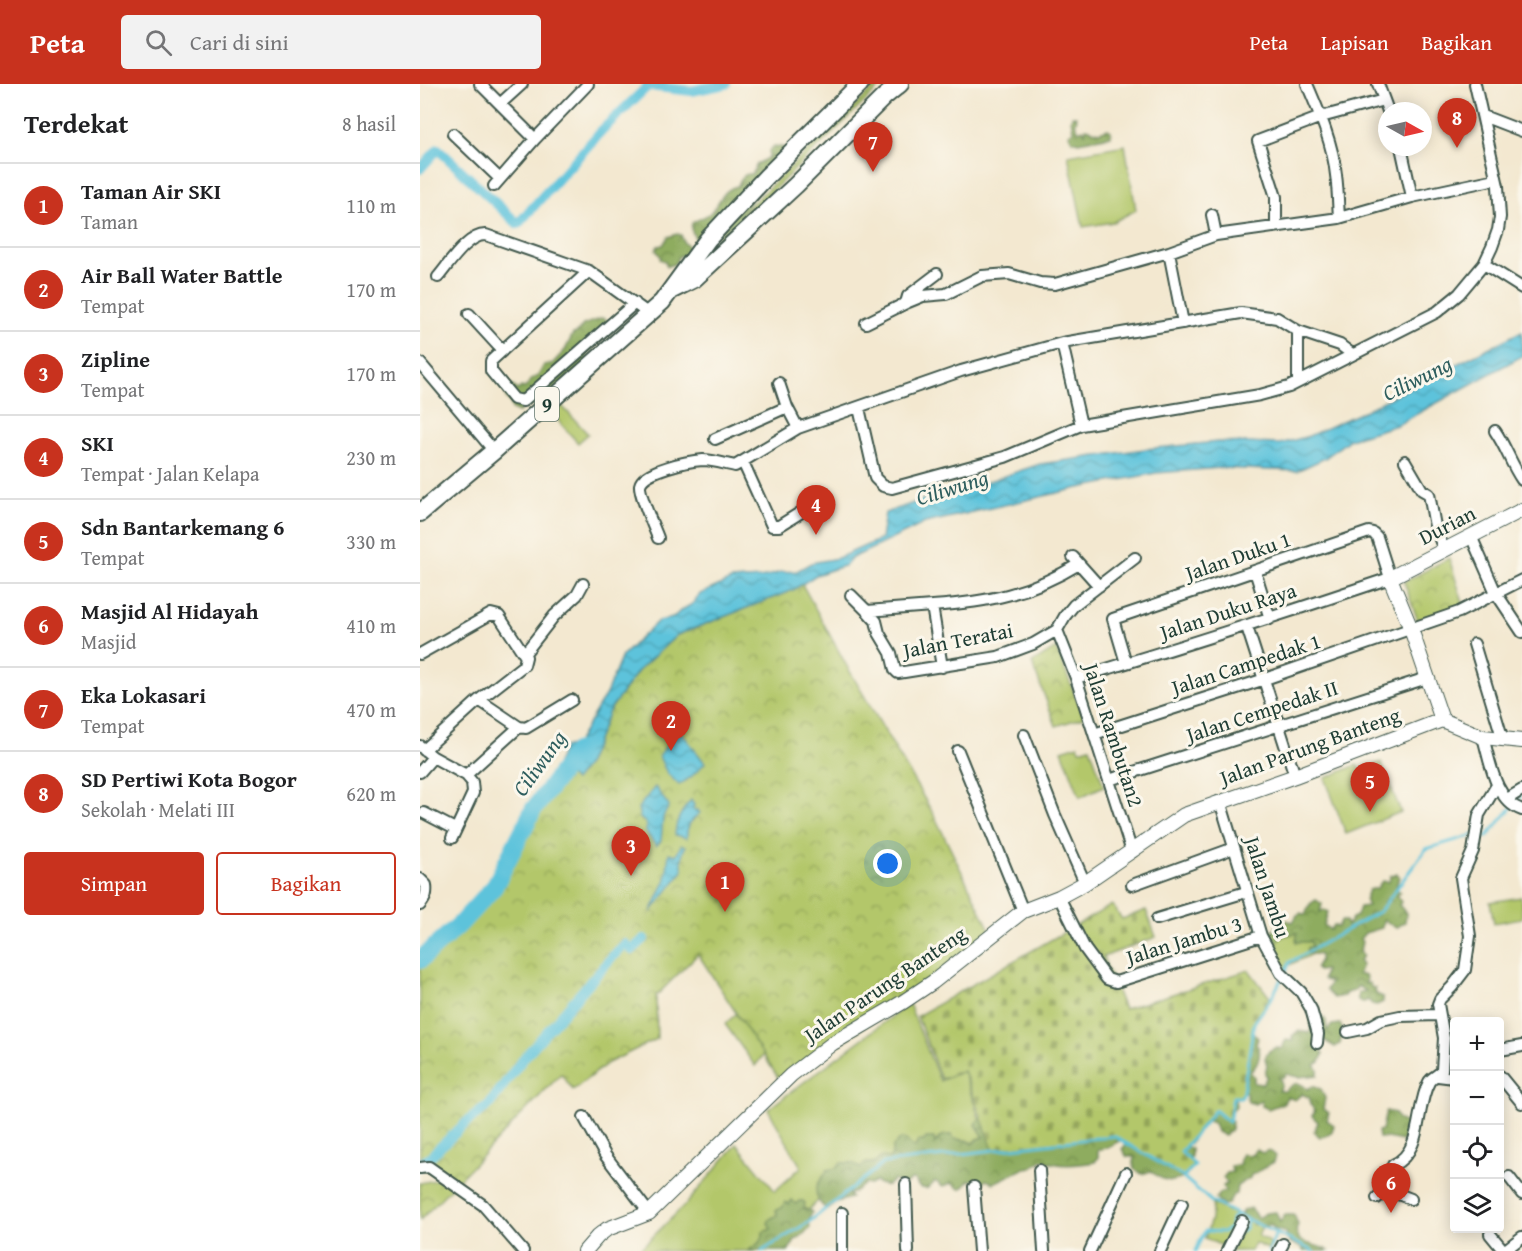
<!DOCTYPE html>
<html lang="id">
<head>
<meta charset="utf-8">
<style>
	body { margin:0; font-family:"Gentium Book Plus",serif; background:#f2f2f2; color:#202124 }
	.controls { position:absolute; right:18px; bottom:18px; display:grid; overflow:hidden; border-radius:6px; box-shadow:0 3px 15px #0003 }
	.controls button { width:54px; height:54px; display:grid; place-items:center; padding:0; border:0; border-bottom:2px solid #e0e0e0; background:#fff; color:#202124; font:30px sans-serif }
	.compass { position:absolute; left:958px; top:18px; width:54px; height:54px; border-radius:50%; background:#fff; box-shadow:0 3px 15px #0003; rotate:98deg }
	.you { position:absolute; left:468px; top:780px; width:21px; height:21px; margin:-15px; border:4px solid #fff; border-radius:50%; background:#1a73e8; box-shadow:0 0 0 9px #1a73e833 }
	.badge { display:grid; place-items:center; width:39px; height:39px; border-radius:50%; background:#c8321e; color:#fff; font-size:20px; font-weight:700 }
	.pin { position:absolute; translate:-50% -50px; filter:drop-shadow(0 2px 3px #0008) }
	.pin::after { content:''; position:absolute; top:32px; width:21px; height:18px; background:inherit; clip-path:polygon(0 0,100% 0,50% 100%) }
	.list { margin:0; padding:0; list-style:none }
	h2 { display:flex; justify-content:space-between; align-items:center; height:78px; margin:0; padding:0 24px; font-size:26px }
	h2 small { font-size:20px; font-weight:400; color:#757577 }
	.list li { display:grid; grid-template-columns:39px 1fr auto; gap:18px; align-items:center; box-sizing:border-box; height:84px; padding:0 24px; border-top:2px solid #e0e0e0 }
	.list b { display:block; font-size:22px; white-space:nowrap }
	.list p { margin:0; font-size:20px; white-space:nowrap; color:#757577 }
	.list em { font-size:20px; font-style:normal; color:#757577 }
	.actions { display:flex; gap:12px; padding:18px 24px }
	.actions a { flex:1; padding:14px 0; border:2px solid #c8321e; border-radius:6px; text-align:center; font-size:21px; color:#c8321e }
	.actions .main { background:#c8321e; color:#fff }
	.icon { flex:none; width:33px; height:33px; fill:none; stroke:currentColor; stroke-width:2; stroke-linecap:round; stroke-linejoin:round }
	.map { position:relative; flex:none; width:1102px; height:1167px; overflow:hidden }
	header { display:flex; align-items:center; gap:36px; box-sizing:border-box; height:84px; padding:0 30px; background:#c8321e; color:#fff }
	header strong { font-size:28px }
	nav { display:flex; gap:33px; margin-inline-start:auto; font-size:21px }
	.search { width:420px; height:54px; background:#f2f2f2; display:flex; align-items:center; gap:15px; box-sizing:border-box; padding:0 21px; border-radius:6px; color:#757577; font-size:22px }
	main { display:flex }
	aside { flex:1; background:#fff }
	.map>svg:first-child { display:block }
</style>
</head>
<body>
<header>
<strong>Peta</strong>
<div class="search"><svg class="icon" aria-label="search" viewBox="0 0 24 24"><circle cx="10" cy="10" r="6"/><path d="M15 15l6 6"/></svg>Cari di sini</div>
<nav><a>Peta</a><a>Lapisan</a><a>Bagikan</a></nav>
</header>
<main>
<aside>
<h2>Terdekat<small>8 hasil</small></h2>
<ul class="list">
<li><span class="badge">1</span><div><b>Taman Air SKI</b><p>Taman</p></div><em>110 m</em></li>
<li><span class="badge">2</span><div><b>Air Ball Water Battle</b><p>Tempat</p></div><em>170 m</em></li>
<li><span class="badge">3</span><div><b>Zipline</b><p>Tempat</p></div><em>170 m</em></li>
<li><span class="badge">4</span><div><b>SKI</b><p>Tempat · Jalan Kelapa</p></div><em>230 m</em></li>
<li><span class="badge">5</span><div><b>Sdn Bantarkemang 6</b><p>Tempat</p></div><em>330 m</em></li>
<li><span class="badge">6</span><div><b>Masjid Al Hidayah</b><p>Masjid</p></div><em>410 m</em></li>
<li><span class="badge">7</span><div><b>Eka Lokasari</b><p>Tempat</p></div><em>470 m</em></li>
<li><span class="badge">8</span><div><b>SD Pertiwi Kota Bogor</b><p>Sekolah · Melati III</p></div><em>620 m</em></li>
</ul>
<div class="actions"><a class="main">Simpan</a><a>Bagikan</a></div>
</aside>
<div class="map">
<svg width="1102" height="1167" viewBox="0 0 1102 1167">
	<defs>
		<pattern id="forest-crowns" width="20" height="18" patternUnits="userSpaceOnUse" patternTransform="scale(1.5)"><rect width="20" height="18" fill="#8eac5e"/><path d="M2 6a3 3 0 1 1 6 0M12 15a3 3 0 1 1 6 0" fill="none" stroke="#738d4e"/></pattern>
		<pattern id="cemetery-stones" width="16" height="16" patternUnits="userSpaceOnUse" patternTransform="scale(1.5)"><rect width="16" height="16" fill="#b3c76a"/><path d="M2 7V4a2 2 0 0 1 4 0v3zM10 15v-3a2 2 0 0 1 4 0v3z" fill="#91a358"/></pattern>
		<pattern id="park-crowns" width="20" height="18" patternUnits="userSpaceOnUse" patternTransform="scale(1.5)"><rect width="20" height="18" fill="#b3c76a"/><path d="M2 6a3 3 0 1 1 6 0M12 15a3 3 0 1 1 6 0" fill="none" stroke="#91a358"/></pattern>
		<pattern id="water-waves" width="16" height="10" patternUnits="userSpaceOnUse" patternTransform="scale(1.5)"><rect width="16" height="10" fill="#5dc3db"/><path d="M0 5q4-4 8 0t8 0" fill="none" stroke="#4ca0b2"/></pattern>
	</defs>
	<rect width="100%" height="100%" fill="#fbf7ec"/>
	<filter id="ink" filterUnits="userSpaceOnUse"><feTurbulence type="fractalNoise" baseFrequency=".0167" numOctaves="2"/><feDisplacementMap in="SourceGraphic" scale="12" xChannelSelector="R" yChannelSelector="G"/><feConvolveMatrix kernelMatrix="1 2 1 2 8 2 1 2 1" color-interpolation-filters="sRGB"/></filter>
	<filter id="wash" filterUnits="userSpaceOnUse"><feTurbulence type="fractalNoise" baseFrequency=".008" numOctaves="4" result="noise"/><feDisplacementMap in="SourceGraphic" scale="24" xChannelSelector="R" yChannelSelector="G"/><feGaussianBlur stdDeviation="1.35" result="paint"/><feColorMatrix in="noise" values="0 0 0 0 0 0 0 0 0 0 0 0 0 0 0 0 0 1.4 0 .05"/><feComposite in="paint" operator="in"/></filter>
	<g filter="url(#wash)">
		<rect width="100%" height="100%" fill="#f3e8d0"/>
		<path fill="#b3c76a" stroke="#69824f" stroke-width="1.5" d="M458,0H463L307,151L286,167L303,147Z
			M705,61L716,126L693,138L663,143L648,71Z
			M141,321L168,350L158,359L132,330Z
			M658,661L660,666L670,663L684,702L660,713L642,666Z
			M961,678L981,728L926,750L905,694L937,681L940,686Z
			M1101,813L1102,834L1074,839L1070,818Z
			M898,828L908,848L926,840L931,851L859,886L844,854Z
			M489,920L520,997L543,987L570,1065L467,1076L399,1116L345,1167H219V1166L268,1118L317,1060L355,1107L381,1083L348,1025Z
			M316,930L345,969L335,982L305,940Z
			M793,1120L817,1131L812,1134L811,1145L802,1162L785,1154L791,1135Z
			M827,1136L842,1143L838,1152L851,1159L848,1165L835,1159L831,1167H811L821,1148L826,1143Z"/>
		<path fill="url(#forest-crowns)" stroke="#567449" stroke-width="1.5" d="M652,32H656L657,36L655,39L659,47L663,45L665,49L666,44L679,48L688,45L691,47V52L658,58L652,56L649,50L653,47L651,35Z
			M354,62L362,63L367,66L325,124L322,134L316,140L283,155L275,154L271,145L272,139C278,135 285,133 290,129C300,119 303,104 318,102C320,94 324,89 332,90L337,80L349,73V67Z
			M257,150L261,151L264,159L267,161L269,167L265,172H259L255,180L247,182L245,177L240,175L241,173L236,166L238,162L243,161L248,153Z
			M182,234L189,237L180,257L168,268L167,278L116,320L107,318L99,328L92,325L90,318L86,314L85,296L98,306L101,303L105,304L113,294L118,292L124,281L132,280L145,266L153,250L157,249L163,241Z
			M977,789L979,793L976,804L980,808L977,812L981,818L979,821L986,829L985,838L976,844L963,835L962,844L945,849L940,855L942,858L940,867L943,872L939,877L942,881L938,890L945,892L947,895L945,900L949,899L952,904H955L956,910L963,913V918L957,921L952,920L948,916L944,918L938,917V909L946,907L938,902L934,907L926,909L924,912L914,914L906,906L910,899L903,895L905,886L898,887L895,884L900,876V871L886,869L888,863H892L891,858H876L877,849L864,852L854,859L848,857L847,851L849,847L855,846L856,843L859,841L862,842L866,836L873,838L877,831L881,829L885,831L890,820L896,816L902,820L900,828L904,826L908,828L904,841L910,846L913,841L918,843L921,837H926L927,842L932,834L937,832L940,823L948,822L945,816L949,806L957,804L962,797L969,798L970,792Z
			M896,934H904L906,937L907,947L912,941L920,940L923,946L920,960L915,963L899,953L898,961L903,970L900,978L895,981L898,986V991L878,993L866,990L864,993L859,994C863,999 862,1002 858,1007H865C873,999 879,996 887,1005L893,1002L901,1005L905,1014L903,1025L909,1029L907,1036L914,1041C912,1050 909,1052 900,1053L894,1048L898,1038L892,1032L895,1027L890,1020V1014L882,1010L875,1016L867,1013L864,1019L848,1025L842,1022L841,1016L835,1020L828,1018L826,1009L821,1008L807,1011L815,1015L816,1022L807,1033L812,1037L811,1045L805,1052L797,1048L794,1039L788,1037L789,1029L772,1051L773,1054L771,1059L765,1061L771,1065V1072L769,1075L773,1082C763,1101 746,1101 731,1087L722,1090L714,1085V1073H707L702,1065L709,1057L703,1055L686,1064L678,1066V1073L675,1078C656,1081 640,1083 622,1076L612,1083L605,1084L574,1099L566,1096L562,1100L552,1096L548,1097L545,1102L540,1105L531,1099L523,1103L515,1097L512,1101L506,1105L499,1103L494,1095C485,1098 487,1105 474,1096L467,1102L457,1099L456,1097L450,1101L445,1100L433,1109H429L431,1114L416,1118L409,1125C399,1123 393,1109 398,1100C401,1095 405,1091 407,1086L416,1084L421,1079H433L440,1084L446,1079H455L461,1073L471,1074L473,1062L481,1055L486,1056L494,1064L499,1057H504L506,1054H514L515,1059C520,1052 524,1050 532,1051L534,1055L546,1056L554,1059L557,1055L564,1053L556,1041L558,1036L566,1032L832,949L838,954L836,961L839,964C841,973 837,982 830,988L834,992V999L843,1000L847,992L845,990L847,981L845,974L849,967L856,963L861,965L866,956L873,957L872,952L878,947L890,949L891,939Z
			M966,1027L975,1029L978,1035L983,1038L992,1037L995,1041L989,1055L983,1053L984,1057C975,1056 968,1053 959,1054L958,1047L962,1046Z
			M836,1065L842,1069L849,1066L856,1072L854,1078C847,1081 836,1090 831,1091L830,1094L817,1102L816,1110L813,1111L808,1120L804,1121L798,1118L796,1114L799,1109L805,1107L803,1102L808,1099L803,1094L807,1089L812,1088L811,1082L820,1080L819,1075L822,1070L832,1071Z
			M372,1116L376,1120L379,1117H383L385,1119L384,1124L392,1128L389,1136L390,1144L378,1155L374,1156V1159L368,1167H328C335,1161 344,1158 343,1148L351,1145L348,1139L350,1135L357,1131L356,1126L362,1124L365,1118L369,1120Z
			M831,1124L837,1134L846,1129L856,1128L860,1138L864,1131H874L878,1140L876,1147C878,1150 878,1153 880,1156C884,1160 902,1162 909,1167H883V1164L869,1158L866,1153L867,1149L854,1145L851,1141L842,1144L837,1140L833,1141L830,1136L820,1132L823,1126Z"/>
		<path fill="url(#cemetery-stones)" stroke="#69824f" stroke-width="1.5" d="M692,821L702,835L726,826L736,853L683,873L704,925L829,886L851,915L834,939L822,1013L813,1014L809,1038L795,1027L761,1068L775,1081L763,1093L694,1052L573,1065L544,987L521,995L497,932Z"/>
		<path fill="url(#park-crowns)" stroke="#69824f" stroke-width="1.5" d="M1029,474L1044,522L999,540L984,498Z
			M382,500L429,586L514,731L573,852L362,1000L278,870L236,912L237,955L188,979L153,1006L141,990L0,1136V1099L25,1094L0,1082V876L72,805L114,724L144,686L154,696L168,679L189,627L218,587L257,551L373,506Z
			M636,564L664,633L636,642L612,579Z"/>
		<path fill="url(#water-waves)" stroke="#3e8088" stroke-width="1.5" d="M1102,247V272L977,341L930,355L905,374L877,387L800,384L736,389L659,404L505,439L432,474L426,481L396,491L373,506L257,551L218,587L189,627L168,679L154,697L137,679L144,663L154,662L158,657L186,610L202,572L238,537L253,534L260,527L272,520L280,510L311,496L341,494L361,488L377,487L391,479L418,474L461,455L465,429L505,415L554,402L620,380L725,365L798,358L860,360L889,352L942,328Z
			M261,648L285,679L271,693L259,701L247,689L239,672L251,655Z
			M235,703L249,722L243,733L241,757L236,762L226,748V739L220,734L218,724Z
			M271,716L274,721L273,725L275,727L277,725L280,729C271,735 266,744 267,754L255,751C256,735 262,727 271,716Z
			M261,761L266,762C261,769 261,778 263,787L231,828L246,795L249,769L256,771Z"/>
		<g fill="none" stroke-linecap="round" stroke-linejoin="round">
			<path stroke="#5dc3db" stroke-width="3" d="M1059,752L1067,753L1102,711
				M763,1093L775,1081L761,1068L795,1026L809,1038L813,1013H822L834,939L851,915L870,878L960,827L1006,765L1053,751
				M822,1147L826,1143L827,1136
				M810,1151L812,1134L818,1131
				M342,1167L389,1138L464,1079L694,1052L763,1093L792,1118L893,1167
				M775,1167L785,1147L803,1148L811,1143
				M849,1167L856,1149"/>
			<path stroke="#5dc3db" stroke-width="10" d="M0,85L18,65L98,140L182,46L228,2L271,7L306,0
				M0,1082L48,1037L69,1021L102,976L191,874L205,860L212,866L224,855"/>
			<path stroke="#5dc3db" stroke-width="18" d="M0,876L39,841L74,803L113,726L158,666"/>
		</g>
	</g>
	<g filter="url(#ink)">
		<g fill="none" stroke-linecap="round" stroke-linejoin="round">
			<g stroke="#3f574b" stroke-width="14">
				<path id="minor" d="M60,0L115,55
					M887,0C899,28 913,60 916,91C918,105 918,119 919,134
					M958,0L964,16
					M80,20L102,0
					M1063,32L1102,47
					M33,50L79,94
					M981,63L992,113
					M74,102L115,55L168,0
					M792,131L796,151
					M856,141V113L838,57L901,33L964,16L968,27
					M749,168L763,239
					M1064,180L1102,204
					M169,187L71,277V287L94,315L103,317L215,219
					M18,193C29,180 48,150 66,151L169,187L229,230
					M486,219L503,212L526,210L562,192L589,190L620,199L635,200L749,168L796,151L919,134L992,113L1076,95
					M49,230L82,266
					M446,239L486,219L488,212L517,190
					M878,247V298
					M642,259L661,341
					M0,279L74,367
					M359,299L367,323L378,344
					M439,324L455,394L463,402L472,404L585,373L661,341L840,311L869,303L1017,228L1039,210L1064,180L1072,163L1078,146L1080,133L1078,102L1055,0
					M1075,347C1086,363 1091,380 1102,396
					M295,355L367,323
					M985,377L1002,406L1009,410L1015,442L1024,466
					M323,378L352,442H359L383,427
					M1051,452L1076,509L1102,548
					M238,454C234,443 219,411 220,401C223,386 269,377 283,376C293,376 305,380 315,382L378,344L541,287L642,259L821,229L857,234L878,247L920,261L932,270
					M653,473L679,502
					M835,487L850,535
					M431,511L447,527L512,522L522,583
					M512,522C568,518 610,510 659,480
					M447,527L456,537L459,549L471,569L475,586L478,589L578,573L613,560L637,546L645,532L654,521L715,474
					M827,543L875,692
					M637,546L656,594L712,768
					M1054,560L1083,656
					M105,569L134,532L157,511L163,500
					M0,570L71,530L79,532L106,573L104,581L59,616L4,666
					M656,594C762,563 866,529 970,494L957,453L953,449L949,448L693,535L706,579
					M59,616L99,643
					M674,650L842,596L1039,528L1102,496
					M604,651L635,731L665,799
					M1063,653C1070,677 1075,717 1102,726
					M0,662L13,673L46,691L99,643L106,644L152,616
					M538,667L603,827
					M0,688L13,673
					M689,696L1007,594
					M1087,715L1102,706
					M800,717L841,852L861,889L881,908L891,925L898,950L897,959
					M4,729L35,745
					M32,754L53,709L52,698L46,691
					M0,795L6,801C7,809 6,814 0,821
					M712,801L814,764
					M639,813L665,865L687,895L696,898L841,852
					M737,835L826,808
					M928,948L947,944L961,936L980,932L1019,931
					M1080,966L1102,962
					M1018,992L1034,994
					M1080,992L1102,1019
					M164,1033L185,1071L229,1129
					M0,1084L9,1083L63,1121L103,1167
					M619,1086L624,1167
					M1089,1093L1102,1110
					M486,1100L488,1167
					M554,1103L559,1167
					M965,1105L991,1115
					M957,1114L965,1105L973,1081C1004,1067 995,1023 1009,998C1012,992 1019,992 1022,986L1024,954L1018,920L1020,915L1032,903L1045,886L1050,852L1041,794L1053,767L1059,731L1077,701
					M1070,1150L1084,1167L1102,1153
					M422,1167V1129
					M670,1167L706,1089
					M740,1167L762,1120
					M807,1167L822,1137
					M859,1167L863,1160"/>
			</g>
			<g stroke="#3f574b" stroke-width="16">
				<path id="tertiary" d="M1022,636L991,545L970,494L1102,426
					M1022,636L1063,653L1102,657
					M165,1167L178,1152L187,1145L229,1129L371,991L413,959L483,918L513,898L603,827L639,813L665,799L764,731L875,692L1022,636"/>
			</g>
			<g stroke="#3f574b" stroke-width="20">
				<path id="trunk" d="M252,206L274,195L376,101L464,13L480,0
					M0,429L74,367L242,218L288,155L346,93L440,0"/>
			</g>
			<use href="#minor" stroke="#fff" stroke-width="10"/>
			<use href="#tertiary" stroke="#fff" stroke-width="14"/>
			<use href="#trunk" stroke="#fff" stroke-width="16"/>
		</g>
	</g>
	<g text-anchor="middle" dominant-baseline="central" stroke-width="6" stroke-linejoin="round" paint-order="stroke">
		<rect fill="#fbf7ec" stroke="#61756b" stroke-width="1.5" x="115" y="303" width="24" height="34" rx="4.5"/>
		<g font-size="20" font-weight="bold" fill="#1f3d34">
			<text x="127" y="320">9</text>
		</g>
		<g font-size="21" fill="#1f3d34" stroke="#fbf7ec">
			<text transform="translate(1027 441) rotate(-27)">Durian</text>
			<text transform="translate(818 472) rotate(-19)">Jalan Duku 1</text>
			<text transform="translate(808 527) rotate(-18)">Jalan Duku Raya</text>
			<text transform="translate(538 556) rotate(-11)">Jalan Teratai</text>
			<text transform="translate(826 580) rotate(-18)">Jalan Campedak 1</text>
			<text transform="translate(842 627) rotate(-18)">Jalan Cempedak II</text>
			<text transform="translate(694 651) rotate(72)">Jalan Rambutan2</text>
			<text transform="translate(890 662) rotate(-20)">Jalan Parung Banteng</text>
			<text transform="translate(848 803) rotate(72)">Jalan Jambu</text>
			<text transform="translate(764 856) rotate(-17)">Jalan Jambu 3</text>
			<text transform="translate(465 900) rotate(-34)">Jalan Parung Banteng</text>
		</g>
		<g font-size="22" font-style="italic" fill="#2e5e5e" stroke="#fbf7ec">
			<text transform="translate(997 294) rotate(-26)">Ciliwung</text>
			<text transform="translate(532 403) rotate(-17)">Ciliwung</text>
			<text transform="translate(119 679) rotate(-54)">Ciliwung</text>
		</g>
	</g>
</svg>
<div class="controls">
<button>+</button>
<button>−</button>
<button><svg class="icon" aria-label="locate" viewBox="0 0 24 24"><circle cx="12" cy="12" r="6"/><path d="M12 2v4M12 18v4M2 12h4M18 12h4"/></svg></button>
<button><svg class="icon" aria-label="layers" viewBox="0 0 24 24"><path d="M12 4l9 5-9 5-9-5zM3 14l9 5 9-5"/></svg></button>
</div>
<svg class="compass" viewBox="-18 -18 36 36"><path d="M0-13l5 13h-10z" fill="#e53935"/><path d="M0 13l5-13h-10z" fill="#757577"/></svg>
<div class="you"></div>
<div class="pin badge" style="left:305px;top:828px">1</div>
<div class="pin badge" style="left:251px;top:667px">2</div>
<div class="pin badge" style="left:211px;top:792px">3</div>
<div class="pin badge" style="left:396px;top:451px">4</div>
<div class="pin badge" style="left:950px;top:728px">5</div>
<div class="pin badge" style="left:971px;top:1129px">6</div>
<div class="pin badge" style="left:453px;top:88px">7</div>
<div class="pin badge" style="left:1037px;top:64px">8</div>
</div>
</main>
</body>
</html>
